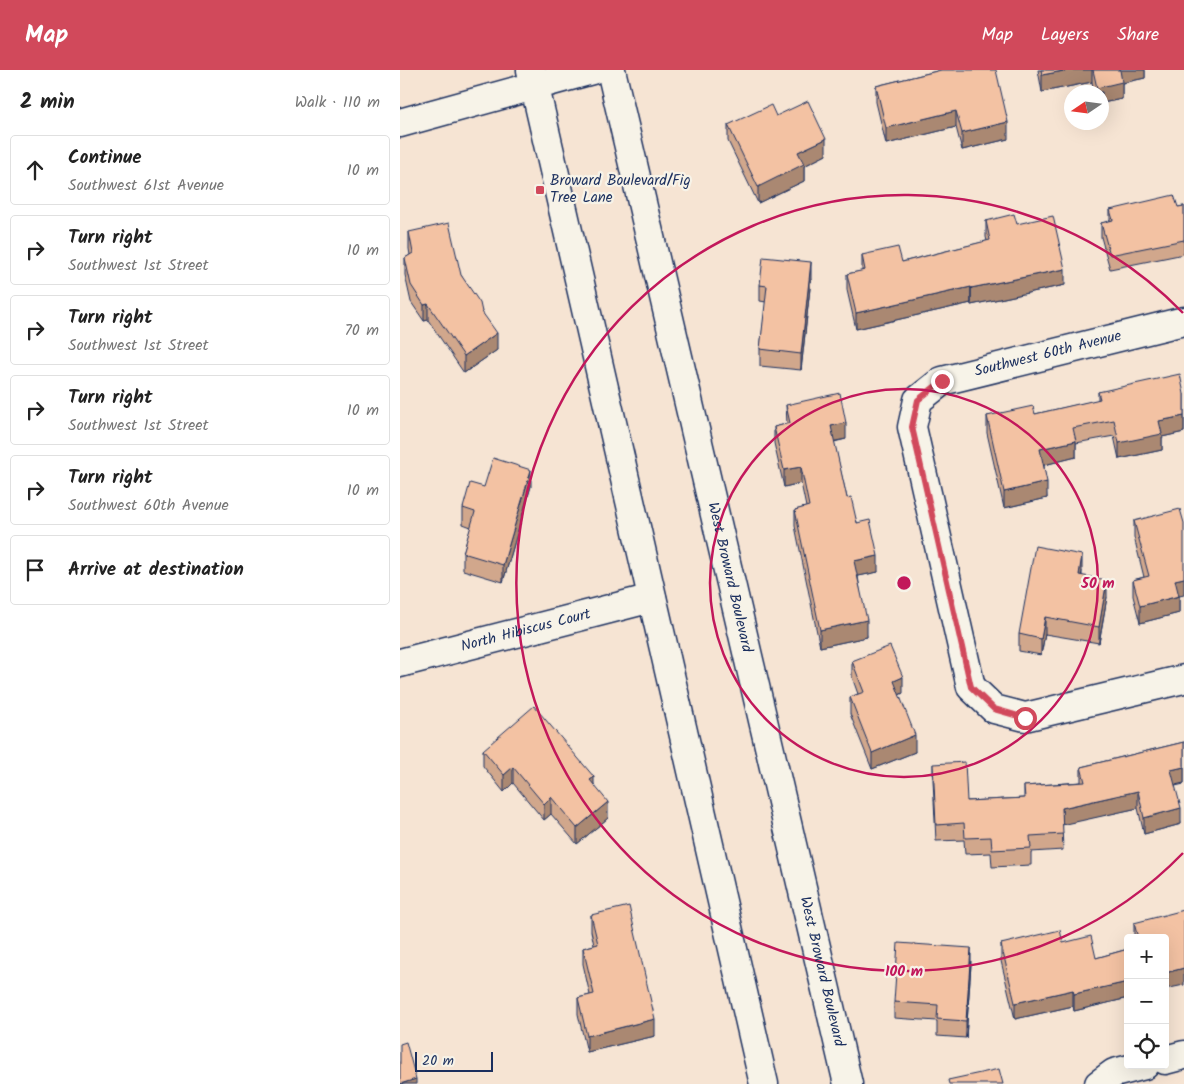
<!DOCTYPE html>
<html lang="en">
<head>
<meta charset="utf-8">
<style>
	body { margin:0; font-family:Kalam,sans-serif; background:#f6f6f6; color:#222 }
	.controls { position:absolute; right:15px; bottom:15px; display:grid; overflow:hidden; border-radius:5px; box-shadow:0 5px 20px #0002 }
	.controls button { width:45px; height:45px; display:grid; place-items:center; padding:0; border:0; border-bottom:1px solid #e0e0e0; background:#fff; color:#222; font:25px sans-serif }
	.compass { position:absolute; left:664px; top:15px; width:45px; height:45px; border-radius:50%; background:#fff; box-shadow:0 5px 20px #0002; rotate:257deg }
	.scale { position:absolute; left:15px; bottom:12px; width:78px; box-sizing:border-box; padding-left:5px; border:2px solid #1b2f5e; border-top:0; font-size:14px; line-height:18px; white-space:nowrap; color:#1b2f5e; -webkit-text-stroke:4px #f7f3e8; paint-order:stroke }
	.stop { position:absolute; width:15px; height:15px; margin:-11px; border:4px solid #d1495b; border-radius:50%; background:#fff }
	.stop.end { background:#d1495b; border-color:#fff; box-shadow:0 1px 5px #0008 }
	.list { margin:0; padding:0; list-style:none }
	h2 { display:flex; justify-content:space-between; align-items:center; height:65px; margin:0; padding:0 20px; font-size:21px }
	h2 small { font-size:16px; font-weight:400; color:#767676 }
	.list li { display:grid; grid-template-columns:32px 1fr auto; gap:15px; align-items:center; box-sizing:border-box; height:70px; margin:0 10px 10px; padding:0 10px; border:1px solid #e0e0e0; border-radius:5px }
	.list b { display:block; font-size:19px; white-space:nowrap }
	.list p { margin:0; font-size:16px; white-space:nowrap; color:#767676 }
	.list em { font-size:16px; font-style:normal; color:#767676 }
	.icon { flex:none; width:28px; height:28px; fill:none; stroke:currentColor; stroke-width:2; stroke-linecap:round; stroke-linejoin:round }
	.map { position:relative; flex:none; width:784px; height:1014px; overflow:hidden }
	header { display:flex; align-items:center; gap:30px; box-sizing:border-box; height:70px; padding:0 25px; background:#d1495b; color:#fff }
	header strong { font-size:24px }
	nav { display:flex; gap:28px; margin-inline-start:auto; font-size:18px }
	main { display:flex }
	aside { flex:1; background:#fff }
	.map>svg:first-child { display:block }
</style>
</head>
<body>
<header>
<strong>Map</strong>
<nav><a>Map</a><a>Layers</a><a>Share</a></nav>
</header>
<main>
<aside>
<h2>2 min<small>Walk · 110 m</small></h2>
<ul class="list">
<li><svg class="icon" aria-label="ahead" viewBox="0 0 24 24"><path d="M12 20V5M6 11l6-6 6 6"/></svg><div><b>Continue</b><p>Southwest 61st Avenue</p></div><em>10 m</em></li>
<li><svg class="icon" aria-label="right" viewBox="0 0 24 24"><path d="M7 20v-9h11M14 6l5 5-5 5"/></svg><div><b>Turn right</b><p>Southwest 1st Street</p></div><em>10 m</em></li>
<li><svg class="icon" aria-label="right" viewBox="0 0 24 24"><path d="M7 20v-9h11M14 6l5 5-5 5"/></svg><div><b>Turn right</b><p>Southwest 1st Street</p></div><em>70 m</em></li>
<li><svg class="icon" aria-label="right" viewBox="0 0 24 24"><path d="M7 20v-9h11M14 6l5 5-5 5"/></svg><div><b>Turn right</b><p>Southwest 1st Street</p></div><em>10 m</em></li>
<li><svg class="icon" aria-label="right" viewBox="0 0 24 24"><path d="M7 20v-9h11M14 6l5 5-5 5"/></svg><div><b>Turn right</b><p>Southwest 60th Avenue</p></div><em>10 m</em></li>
<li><svg class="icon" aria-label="arrive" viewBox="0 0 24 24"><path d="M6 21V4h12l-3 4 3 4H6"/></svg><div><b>Arrive at destination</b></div></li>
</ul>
</aside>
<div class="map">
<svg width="784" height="1014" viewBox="0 0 784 1014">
	<rect width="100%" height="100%" fill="#f6e4d3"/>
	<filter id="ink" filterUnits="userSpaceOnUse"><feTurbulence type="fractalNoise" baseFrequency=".02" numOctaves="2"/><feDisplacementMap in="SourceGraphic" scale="10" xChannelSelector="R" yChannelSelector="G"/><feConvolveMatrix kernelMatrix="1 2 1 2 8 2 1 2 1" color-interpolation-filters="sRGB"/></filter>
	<g filter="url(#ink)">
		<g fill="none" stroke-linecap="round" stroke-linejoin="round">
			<g stroke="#1b2f5e" stroke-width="31">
				<g id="street">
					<path d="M0,53L192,0"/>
					<path d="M784,251L542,311L518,330L512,357L571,617L594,639L625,647L784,609"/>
					<path id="s1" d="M0,593L252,528"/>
					<path d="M765,990L784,985"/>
					<path d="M699,1014L714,1003L745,995"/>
				</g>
			</g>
			<g stroke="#1b2f5e" stroke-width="31">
				<g id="primary">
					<path d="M131,0L364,1014"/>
					<path id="s2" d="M211,0L448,1014"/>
				</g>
			</g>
			<use href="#street" stroke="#f7f3e8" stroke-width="28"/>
			<use href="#primary" stroke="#f7f3e8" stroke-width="28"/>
		</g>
		<path fill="#d1a78c" stroke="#1b2f5e" d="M541,0L608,69L562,80L556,57L486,74L476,32V16Z
			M638,0H745V8L722,13V29L702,33V22H694L692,12L642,22Z
			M376,46L426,85L404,96V111L358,133L328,71V55Z
			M784,136V184L710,199L701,167V153L710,151V140L778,137Z
			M586,151L617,154L665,215L571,235V233L456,259L447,220V204L462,201V185L502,192L587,171L586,167Z
			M9,162L61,205L82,242L97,280L64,303L28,250L24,251L11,232L5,205V188L10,185L9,179Z
			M411,209L401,300L360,296V279L366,232L360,231V215Z
			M698,322L784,324V362L762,367V380L719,389L714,366L676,373V387L644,395L647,428L604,438L587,363V346L635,344L698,330Z
			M386,335L446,369L434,372L447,428L478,502L458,506L467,567L420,577L395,456V440L406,437L401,413L384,417L374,373V357L387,354Z
			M131,416L103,512L63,500V483L71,457L63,454V438L84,417Z
			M734,451L779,526V543L740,553L733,526V510L744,507L734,467Z
			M682,501V506L707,527L699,573L645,564L641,585L619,581V564Z
			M452,591L503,623L499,625L515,682L472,699L450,644V627L458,624L452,607Z
			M784,672V714L775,716L781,754L744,764L738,738L662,754L663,780L631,782V795L592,797L591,783L565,784L564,770L536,771L533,710V694L567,731L624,728V716L681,712V697Z
			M83,680L194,714L208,748L177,774L151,744L144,750L113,713L104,722L83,696Z
			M191,845L255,966L187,982L178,944V928L190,925L183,894V878L194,875L191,861Z
			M734,853L765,868H734Z
			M663,873L696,888L728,879V928L674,941L673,936L615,949L601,891V874Z
			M571,894L566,968L537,966V951L494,948V932Z"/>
		<path fill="#aa8872" stroke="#1b2f5e" d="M669,0H692V12L642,22V5Z
			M719,0H745V8L722,13V29L702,33V22H697V18Z
			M556,41V57L486,74V58Z
			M608,52V69L562,80V63Z
			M426,69V85L404,96V111L358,133V117L398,82Z
			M411,192V209L401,300V284Z
			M665,199V215L571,235V218Z
			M571,217V233L456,259V243Z
			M28,234V250L24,251V235Z
			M97,263V280L64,303V286Z
			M784,346V362L762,367V380L719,389V373L759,351Z
			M446,353V369L431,372V356Z
			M676,371V387L640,396V379Z
			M401,397V413L384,417V400Z
			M131,400V416L103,512V495Z
			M647,412V428L604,438V422Z
			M682,485V501L679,521V505Z
			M478,486V502L454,507V491Z
			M784,508V525L775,527V510Z
			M707,510V527L699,573V557Z
			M779,526V543L740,553V536Z
			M645,547V564L641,585V569Z
			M467,550V567L420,577V560Z
			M503,607V623L494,627V611Z
			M515,665V682L472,699V683Z
			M113,697V713L104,722V705Z
			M784,697V713L771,716V700Z
			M194,707V724L190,710Z
			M738,721V738L662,755V738Z
			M151,727V744L144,750V734Z
			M208,732V748L177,774V758Z
			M781,738V754L744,764V748Z
			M571,878V894L566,968V951Z
			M784,898V915L765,919V903Z
			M728,912V928L674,941V924Z
			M673,920V936L615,949V933Z
			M255,949V966L187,982V966Z
			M16,1009V1014H0Z"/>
		<path fill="#f3c2a3" stroke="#1b2f5e" d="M541,0H596L608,52L562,63L556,41L486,58L476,16Z
			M641,0H669L642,5Z
			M693,0H720L722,12L697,18Z
			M408,31L426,69L398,82L404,94L358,117L328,55L371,35L376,46Z
			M774,125L778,137L784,136V170L710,185L701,153L713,150L710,140Z
			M614,144L617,154L653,146L665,199L571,218V217L456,243L447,204L465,200L462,185L498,177L502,192L590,170L586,151Z
			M49,153L61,205L80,233L82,242L97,263L64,286L28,234L24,235L11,215L5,188L13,183L9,162Z
			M363,187L411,192L401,284L360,279L367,216L360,215Z
			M780,304L784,324V346L759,351L762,364L719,373L714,350L673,358L676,371L640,379L647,412L604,422L587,346L633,336L635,344L700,329L698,322Z
			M440,323L446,353L431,356L447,428L451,427L457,453L470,450L478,486L454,491L467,550L420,560L395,440L409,436L401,397L384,400L374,357L390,353L386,335Z
			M93,388L131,400L103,495L63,483L75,442L63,438L70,413L84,417Z
			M780,439L784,453V508L775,510L779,526L740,536L733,510L749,506L734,451Z
			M635,476L682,485L679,505L707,510L699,557L645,547L641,569L619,564Z
			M490,576L503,607L494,611L515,665L472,683L450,627L464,622L452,591Z
			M134,636L194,707L190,710L208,732L177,758L151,727L144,734L113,697L104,705L83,680Z
			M784,672V697L771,700L781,738L744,748L738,721L662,738L663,764L630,766L631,778L592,780L591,767L565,768L564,753L536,755L533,694L565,692L567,731L625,728L624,716L685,712L681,697Z
			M229,836L255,949L187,966L178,928L194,924L183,878L198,874L191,845Z
			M784,840V898L765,903V868H738L734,853Z
			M660,860L663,873L691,866L696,888L728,879V912L674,924L673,920L615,933L601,874Z
			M498,873L571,878L566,951L537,949L538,935L494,932Z
			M6,972L16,1009L0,1014V974Z
			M599,999L603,1014H549L548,1010Z"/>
	</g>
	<g fill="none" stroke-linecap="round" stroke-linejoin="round" filter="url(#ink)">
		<path stroke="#d1495b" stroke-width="6" d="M542,311L518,330L512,357L571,617L594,639L625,648"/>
	</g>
	<g fill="none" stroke="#c2185b" stroke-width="2.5">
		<circle cx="504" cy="513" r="194"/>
		<path d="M783 783A388 388 0 1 1 783 243"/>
	</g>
	<rect fill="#d1495b" stroke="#f7f3e8" stroke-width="2" x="135" y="115" width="10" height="10" rx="2.5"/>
	<g text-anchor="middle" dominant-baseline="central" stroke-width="4.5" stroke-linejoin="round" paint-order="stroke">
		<g font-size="15" fill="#1b2f5e" stroke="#f7f3e8" text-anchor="start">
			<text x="150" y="111">Broward Boulevard/Fig<tspan x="150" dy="17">Tree Lane</tspan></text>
		</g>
		<g font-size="15" fill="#1b2f5e" stroke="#f7f3e8">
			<text transform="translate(648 284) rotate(-14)">Southwest 60th Avenue</text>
			<text stroke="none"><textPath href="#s2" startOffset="521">West Broward Boulevard</textPath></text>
			<text stroke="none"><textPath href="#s1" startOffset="130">North Hibiscus Court</textPath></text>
			<text stroke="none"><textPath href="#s2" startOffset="926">West Broward Boulevard</textPath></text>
		</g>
	</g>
	<circle cx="504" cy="513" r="8" fill="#c2185b" stroke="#f7f3e8" stroke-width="2.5"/>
	<g font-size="15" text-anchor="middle" font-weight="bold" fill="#c2185b" stroke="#f7f3e8" stroke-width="4.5" stroke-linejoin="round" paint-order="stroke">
		<text x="698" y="518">50 m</text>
		<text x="504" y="906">100 m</text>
	</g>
</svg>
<div class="controls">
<button>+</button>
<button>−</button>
<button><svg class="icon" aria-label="locate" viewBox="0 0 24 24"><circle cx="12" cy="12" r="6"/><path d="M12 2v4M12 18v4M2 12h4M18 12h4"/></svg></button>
</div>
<svg class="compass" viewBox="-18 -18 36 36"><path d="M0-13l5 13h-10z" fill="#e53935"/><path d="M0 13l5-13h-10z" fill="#767676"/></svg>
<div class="scale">20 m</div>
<div class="stop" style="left:625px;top:648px"></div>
<div class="stop end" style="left:542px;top:311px"></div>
</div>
</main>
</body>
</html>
